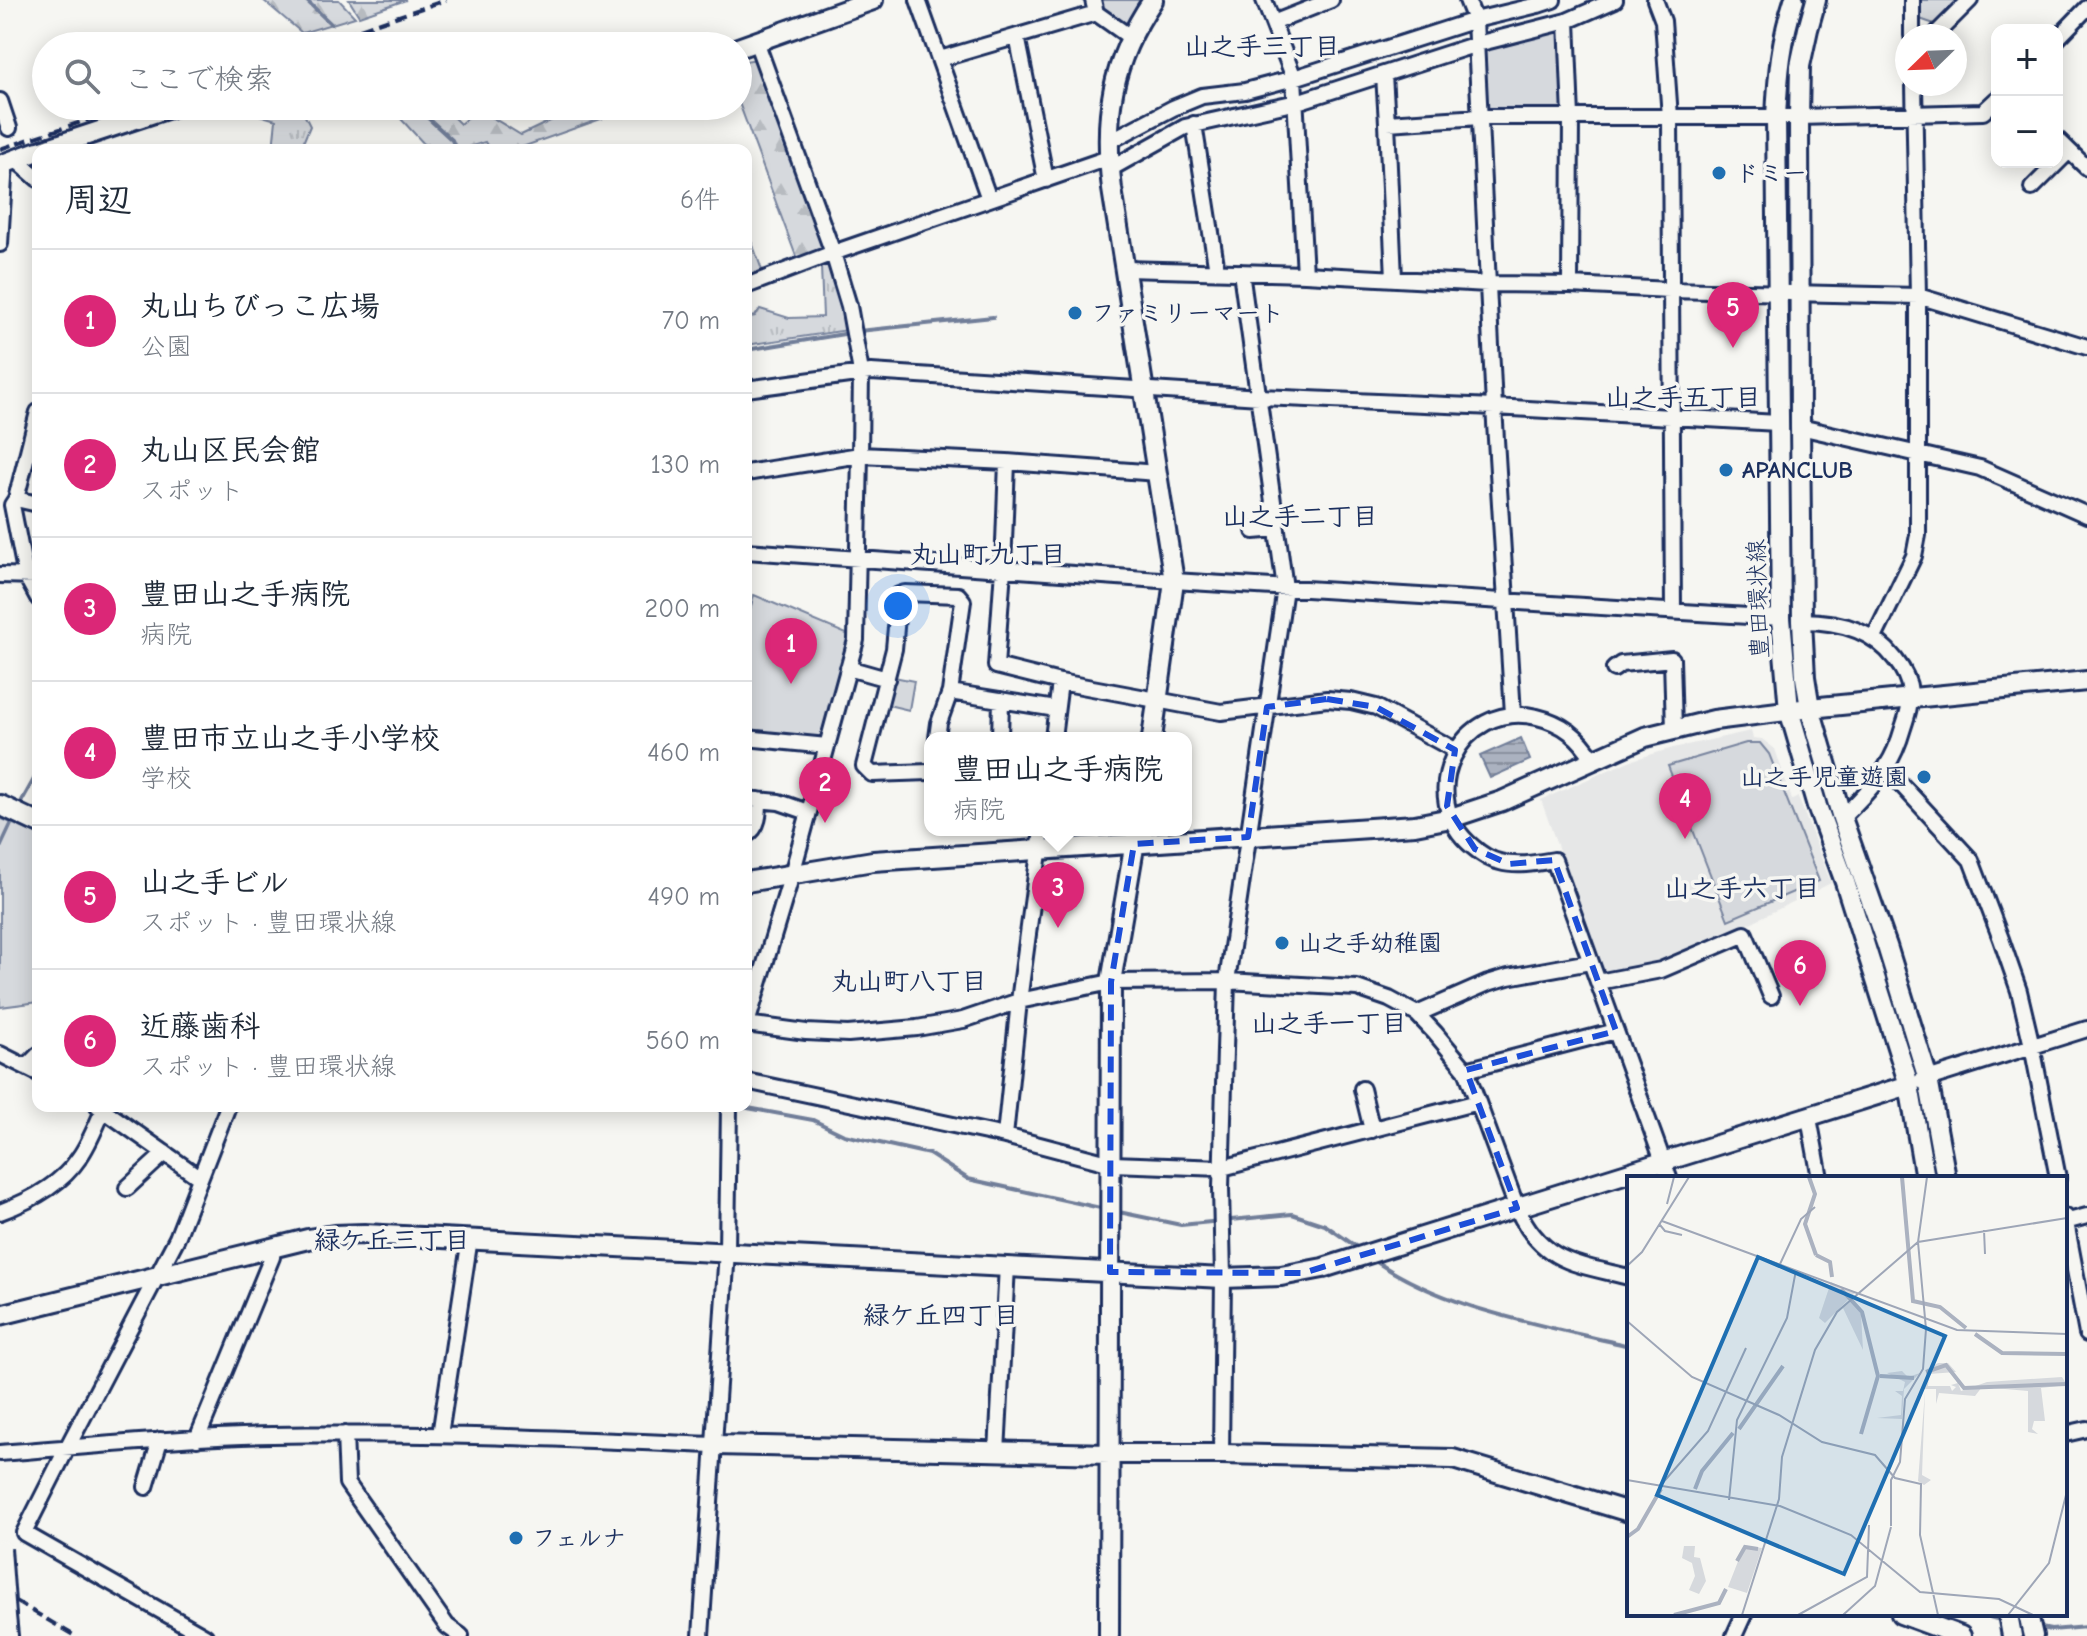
<!DOCTYPE html>
<html lang="ja">
<head>
<meta charset="utf-8">
<style>
	body { margin:0; font-family:"Comic Neue","Klee One",sans-serif; background:#f6f6f7; color:#1f2937 }
	.controls { position:absolute; right:24px; top:24px; display:grid; overflow:hidden; border-radius:16px; box-shadow:0 4px 20px #0003 }
	.controls button { width:72px; height:72px; display:grid; place-items:center; padding:0; border:0; border-bottom:2px solid #e0e1e3; background:#fff; color:#1f2937; font:40px sans-serif }
	.compass { position:absolute; left:1895px; top:24px; width:72px; height:72px; border-radius:50%; background:#fff; box-shadow:0 4px 20px #0003; rotate:247deg }
	.you { position:absolute; left:898px; top:606px; width:28px; height:28px; margin:-20px; border:6px solid #fff; border-radius:50%; background:#1a73e8; box-shadow:0 0 0 12px #1a73e833 }
	.badge { display:grid; place-items:center; width:52px; height:52px; border-radius:50%; background:#db2777; color:#fff; font-size:26px; font-weight:700 }
	.pin { position:absolute; translate:-50% -66px; filter:drop-shadow(0 2px 4px #0008) }
	.pin::after { content:''; position:absolute; top:42px; width:28px; height:24px; background:inherit; clip-path:polygon(0 0,100% 0,50% 100%) }
	.popup { position:absolute; left:924px; top:732px; width:268px; height:104px; box-sizing:border-box; display:grid; place-content:center; border-radius:16px; background:#fff; filter:drop-shadow(0 2px 6px #0005); font-size:26px; white-space:nowrap; color:#747a83 }
	.popup b { font-size:30px; color:#1f2937 }
	.popup::after { content:''; position:absolute; left:50%; top:100%; margin-left:-16px; border:16px solid transparent; border-top-color:#fff }
	.list { margin:0; padding:0; list-style:none }
	h2 { display:flex; justify-content:space-between; align-items:center; height:104px; margin:0; padding:0 32px; font-size:34px }
	h2 small { font-size:26px; font-weight:400; color:#747a83 }
	.list li { display:grid; grid-template-columns:52px 1fr auto; gap:24px; align-items:center; box-sizing:border-box; height:144px; padding:0 32px; border-top:2px solid #e0e1e3 }
	.list b { display:block; font-size:30px; white-space:nowrap }
	.list p { margin:0; font-size:26px; white-space:nowrap; color:#747a83 }
	.list em { font-size:26px; font-style:normal; color:#747a83 }
	.icon { flex:none; width:44px; height:44px; fill:none; stroke:currentColor; stroke-width:2; stroke-linecap:round; stroke-linejoin:round }
	.map { position:relative; flex:none; width:2087px; height:1636px; overflow:hidden }
	.search { position:absolute; background:#fff; box-shadow:0 4px 20px #0003; left:32px; top:32px; width:720px; height:88px; display:flex; align-items:center; gap:20px; box-sizing:border-box; padding:0 28px; border-radius:44px; color:#747a83; font-size:30px }
	.panel { position:absolute; background:#fff; box-shadow:0 4px 20px #0003; left:32px; top:144px; width:720px; height:968px; border-radius:16px }
	.map>svg:first-child { display:block }
</style>
</head>
<body>
<div class="map">
<svg width="2087" height="1636" viewBox="0 0 2087 1636">
	<defs>
		<pattern id="grass-tufts" width="24" height="20" patternUnits="userSpaceOnUse" patternTransform="scale(2)"><rect width="24" height="20" fill="#d6d9dd"/><path d="M3 7l-1-3M5 7V3M7 7l1-3M15 17l-1-3M17 17v-4M19 17l1-3" fill="none" stroke="#b7bbc0"/></pattern>
		<pattern id="forest-firs" width="22" height="20" patternUnits="userSpaceOnUse" patternTransform="scale(2)"><rect width="22" height="20" fill="#d6d9dd"/><path d="M5 1l3.5 6h-7zM16 11l3.5 6h-7z" fill="#b7bbc0"/></pattern>
		<pattern id="water-rules" width="6" height="5" patternUnits="userSpaceOnUse" patternTransform="scale(2)"><rect width="6" height="5" fill="#abb2c0"/><path d="M0 2.5h6" fill="none" stroke="#8a919f"/></pattern>
	</defs>
	<rect width="100%" height="100%" fill="#f6f6f2"/>
	<filter id="ink" filterUnits="userSpaceOnUse"><feTurbulence type="fractalNoise" baseFrequency=".0125" numOctaves="2"/><feDisplacementMap in="SourceGraphic" scale="16" xChannelSelector="R" yChannelSelector="G"/><feConvolveMatrix kernelMatrix="1 2 1 2 8 2 1 2 1" color-interpolation-filters="sRGB"/></filter>
	<g filter="url(#ink)">
		<path fill="#e6e7e7" d="M1751,731L1753,738L1762,739L1775,749L1792,800L1798,797L1831,883L1746,925L1658,962L1606,974L1602,971L1541,800L1629,761L1673,748Z"/>
		<path fill="url(#grass-tufts)" stroke="#78849e" stroke-width="2" d="M229,106L278,110V106H300L310,126L300,150L273,149L276,120Z
			M832,264L848,330L746,345V318L755,316L760,309L789,318L823,317L821,267Z"/>
		<path fill="url(#forest-firs)" stroke="#78849e" stroke-width="2" d="M263,0H339L355,17L302,33Z
			M349,0H406L359,16Z
			M757,59L823,248L797,259L738,100V62Z
			M389,106H442L460,124L478,109L521,135L573,110L590,106H637L514,150H490L485,142L469,147L468,150H420L426,146Z
			M746,226L763,273L746,279Z"/>
		<path fill="#d6d9dd" stroke="#78849e" stroke-width="2" d="M1100,0H1149L1130,29L1102,9Z
			M1917,0H1965L1940,26L1917,18Z
			M1564,26L1568,114L1483,115L1479,46Z
			M754,595L849,635L823,735L816,740L746,733V624Z
			M894,677L914,681L909,710L888,705Z
			M1746,743H1760L1769,754L1819,881L1728,920L1668,766Z
			M0,818L38,835V1002L0,1007Z"/>
		<path fill="url(#water-rules)" stroke="#717e99" stroke-width="2" d="M1521,738L1530,760L1490,778L1480,756Z"/>
		<g fill="none" stroke-linecap="round" stroke-linejoin="round">
			<path stroke="#717e99" stroke-width="4" d="M306,0L331,24
				M415,106L452,140L456,150
				M859,331L993,317
				M746,350L850,333
				M19,806L38,772
				M0,848L14,818
				M737,1106L813,1120L844,1135L929,1154L968,1179L1105,1209
				M1114,1211L1181,1225L1292,1214L1325,1225L1361,1250
				M1371,1258C1444,1310 1544,1325 1629,1346
				M1979,1614L2004,1621
				M2036,1627L2051,1630L2087,1627"/>
			<g stroke="#1b2f5e" stroke-width="20">
				<path id="street" d="M918,0L989,199
					M1093,0L1096,13L1130,37
					M1264,0L1294,78L1305,274
					M1467,0L1475,20L1494,407L1513,714
					M1655,0L1663,21L1670,117L1673,611
					M1912,0V36
					M1567,21L1571,117L1570,285
					M1273,23L1331,0
					M1017,36L1046,180
					M1934,36L1970,0
					M2057,39L2087,8
					M940,59L1096,13
					M1384,75L1387,123L1480,117H1799L1983,112L1997,99
					M0,101L9,128
					M1387,123L1394,278
					M1194,124L1217,271
					M2057,139L2087,168
					M1108,142L1173,108L1202,96L1245,91L1294,78L1475,20L1538,5L1553,0
					M15,159L38,179
					M1110,169L1185,127L1297,102L1477,44L1567,21L1615,0
					M2032,188L2069,151
					M0,244L5,162
					M1125,269L1305,274L1488,284L1570,285L1670,290L1918,296L2087,347
					M746,286L833,253L1108,158
					M746,389L871,372L1260,397L1494,407L1778,423
					M38,412L16,499L38,504
					M1800,427L1980,468L2087,515
					M1007,462L1003,569L996,666L1060,682L1221,712L1327,699L1351,701L1376,707L1455,750
					M746,473L860,455L1007,462L1158,473
					M16,499L12,505L26,576L38,598
					M1254,531L1277,529
					M746,551L1174,581L1781,618
					M0,575L38,576
					M1802,621C1838,621 1873,630 1895,659C1903,669 1909,679 1910,692C1911,704 1907,716 1903,728C1899,742 1894,755 1886,767C1875,786 1857,802 1842,818
					M1874,638L1914,556L1918,535V296L1914,84
					M848,668L887,679
					M1614,669L1621,664L1672,659L1674,730
					M950,692L1056,709
					M746,738L827,746
					M1000,738L1001,700
					M1053,738L1060,682
					M1593,759C1580,737 1563,723 1537,717C1459,699 1413,798 1473,847C1481,854 1490,860 1500,862C1517,867 1537,863 1554,860L1669,1178
					M1886,768L1971,860L2001,939L2019,991L2032,1046L2058,1178
					M930,772L872,774L864,766L894,649L899,595L905,593L958,595L963,601L950,692L939,723L937,738
					M746,799L779,802L808,812
					M746,835C759,828 759,813 759,800
					M1598,982L1661,970L1745,934L1771,996
					M1417,1014L1488,983L1508,977L1590,962
					M746,1024L806,1032L848,1034L917,1028L963,1020L1019,1001L1111,982L1227,981L1357,988L1389,999L1417,1014L1435,1033L1466,1070L1517,1208C1542,1263 1576,1264 1629,1277
					M746,1027L792,874L856,640L860,455L861,372L849,306L833,253L756,41
					M0,1054L38,1073
					M26,1067L38,1055
					M1466,1070L1616,1031
					M746,1081L1005,1136L1112,1164L1222,1168L1478,1102
					M1921,1081L2087,1029
					M1362,1089L1372,1130
					M98,1106L200,1178
					M1809,1118L1820,1178
					M1005,1136L1019,1001L1042,830
					M127,1188L165,1153
					M0,1212C30,1201 61,1185 79,1158C90,1143 97,1123 105,1106
					M2065,1217L2087,1334
					M2065,1222L2087,1216
					M345,1434L347,1483L447,1626L461,1636
					M2065,1434L2087,1429
					M440,1435L470,1238
					M197,1439L272,1257L273,1248
					M997,1452L1007,1266
					M0,1453C91,1446 181,1437 272,1435C420,1432 568,1439 715,1445
					M1221,1454L1223,1278L1221,1188L1227,981L1285,588L1241,272
					M146,1487L160,1440
					M205,1636L24,1533L67,1448L177,1238L228,1106
					M701,1636L727,1251L729,1106
					M1734,1636L1744,1614"/>
			</g>
			<g stroke="#1b2f5e" stroke-width="24">
				<path id="secondary" d="M1794,0C1781,40 1778,75 1776,117L1781,618L1789,710L1817,806L1845,882L1909,1085L1925,1178
					M1816,0L1808,29L1800,66L1799,117L1800,427L1802,621L1805,677L1810,708L1842,818L1887,946L1928,1079L1946,1178
					M738,48L873,0
					M42,150L175,106
					M0,165L38,151
					M1152,738L1174,581L1112,189C1103,116 1111,62 1153,0
					M0,805L38,823
					M746,882L873,861L1415,825L1451,818L1502,801L1645,737L1714,720L1810,708L2087,681
					M0,1315L308,1239L334,1235L364,1234L1223,1278L1281,1276L1323,1268L1909,1085
					M715,1445L1110,1454H1221L1453,1459L1629,1512
					M1901,1614L1961,1636
					M2008,1614L2012,1636
					M2028,1614L2033,1636
					M6,1616L8,1636
					M1109,1636L1111,982L1137,830"/>
			</g>
			<use href="#street" stroke="#f6f6f2" stroke-width="14"/>
			<use href="#secondary" stroke="#f6f6f2" stroke-width="18"/>
			<path stroke="#1b2f5e" stroke-width="4" stroke-dasharray="12 6" stroke-linecap="butt" d="M290,46L317,37
				M309,46L446,0
				M0,149L129,106
				M0,1592L75,1636"/>
			<g stroke="#1b2f5e" stroke-width="24" stroke-linecap="butt">
				<path id="secondary-bridge" d="M1,1549L6,1616"/>
			</g>
			<use href="#secondary-bridge" stroke="#f6f6f2" stroke-width="18"/>
		</g>
	</g>
	<path fill="none" stroke="#1d4ed8" stroke-width="6" stroke-dasharray="16 10" stroke-linejoin="round" d="M1327,699L1376,707L1455,750L1447,806L1475,849L1509,864L1554,860L1616,1031L1466,1070L1517,1208L1303,1273L1110,1272L1111,982L1134,844L1248,837L1267,707Z"/>
	<g fill="#1f6fb2" stroke="#f6f6f2" stroke-width="3">
		<circle cx="1719" cy="173" r="8"/>
		<circle cx="1075" cy="313" r="8"/>
		<circle cx="1726" cy="470" r="8"/>
		<circle cx="1924" cy="777" r="8"/>
		<circle cx="1282" cy="943" r="8"/>
		<circle cx="516" cy="1538" r="8"/>
	</g>
	<g text-anchor="middle" dominant-baseline="central" stroke-width="7" stroke-linejoin="round" paint-order="stroke">
		<g font-size="24" font-weight="bold" fill="#1b2f5e" stroke="#f6f6f2" text-anchor="start">
			<text x="1735" y="173">ドミー</text>
			<text x="1091" y="313">ファミリーマート</text>
			<text x="1742" y="470">APANCLUB</text>
			<text x="1908" y="777" text-anchor="end">山之手児童遊園</text>
			<text x="1298" y="943">山之手幼稚園</text>
			<text x="532" y="1538">フェルナ</text>
		</g>
		<g font-size="24" fill="#1b2f5e" stroke="#f6f6f2">
			<text transform="translate(1758 599) rotate(-92)">豊田環状線</text>
		</g>
		<g font-size="26" font-weight="bold" fill="#1b2f5e" stroke="#f6f6f2">
			<text x="1262" y="47">山之手三丁目</text>
			<text x="1683" y="398">山之手五丁目</text>
			<text x="1300" y="517">山之手二丁目</text>
			<text x="988" y="555">丸山町九丁目</text>
			<text x="1742" y="889">山之手六丁目</text>
			<text x="909" y="982">丸山町八丁目</text>
			<text x="1329" y="1024">山之手一丁目</text>
			<text x="392" y="1241">緑ケ丘三丁目</text>
			<text x="941" y="1316">緑ケ丘四丁目</text>
		</g>
	</g>
	<g transform="translate(1627 1176)">
		<rect width="440" height="440" fill="#f6f6f2"/>
		<path d="M311,187H321L329,196L302,198L301,210H323L325,215L329,211L324,209L331,207L334,215L360,206L435,201L440,209L414,212L418,245H407L405,253L411,258L401,256V215L355,211L348,220L312,217L309,228V213H298L300,193ZM275,195L281,201L293,197L277,213L275,243L250,242L274,239L275,220L268,215H276L278,206L260,197ZM298,216L295,299L304,304L297,309L291,305ZM57,370H68L67,381L73,382L79,405L72,418L62,414L68,400L65,387L55,382Z" fill="#d6d9dd"/>
		<path d="M204,106L228,117L198,147L192,142ZM225,124L234,138L236,174L216,132ZM117,370L135,372L120,417L101,411Z" fill="#d6d9dd"/>
		<path fill="none" stroke="#abb2c0" stroke-width="4" d="M182,1L188,18L178,48L189,79M275,1L286,125L313,131L339,152M189,79L203,86L205,101M214,113L235,136L251,200L234,258M348,158L375,177L440,178M299,196L319,189L337,212L440,208M253,200L287,202M112,253L156,190M68,313L75,295L106,257M0,361L11,353L34,313M110,385L118,371L131,373M47,439L92,427L99,413"/>
		<path fill="none" stroke="#9ea6b7" stroke-width="2" d="M40,28L47,1M35,45L330,154L440,158M33,49L38,55L55,59M357,54L358,78M153,88L174,43L188,31M0,90L15,76L62,1M0,145L65,201L152,239L195,266L248,279L268,302L294,308L293,359L311,439M0,304L153,330L224,359L293,416L372,423L406,439M33,310L81,255L119,172M102,324L110,244L160,142L169,94M264,350V304L273,286L278,223L296,193L299,153L291,66L300,1M115,439L152,323L155,281L188,174L210,136L291,66L440,42M171,439L240,401L242,349M216,439L248,410L264,351M381,439L422,387L440,315"/>
		<path fill="#1f6fb2" fill-opacity="0.15" stroke="#1f6fb2" stroke-width="4" d="M131,81L318,160L217,398L30,319Z"/>
		<rect width="440" height="440" fill="none" stroke="#1b2f5e" stroke-width="4"/>
	</g>
</svg>
<div class="controls">
<button>+</button>
<button>−</button>
</div>
<svg class="compass" viewBox="-18 -18 36 36"><path d="M0-13l5 13h-10z" fill="#e53935"/><path d="M0 13l5-13h-10z" fill="#747a83"/></svg>
<div class="you"></div>
<div class="pin badge" style="left:791px;top:684px">1</div>
<div class="pin badge" style="left:825px;top:823px">2</div>
<div class="pin badge" style="left:1058px;top:928px">3</div>
<div class="popup"><b>豊田山之手病院</b>病院</div>
<div class="pin badge" style="left:1685px;top:839px">4</div>
<div class="pin badge" style="left:1733px;top:348px">5</div>
<div class="pin badge" style="left:1800px;top:1006px">6</div>
<div class="search"><svg class="icon" aria-label="search" viewBox="0 0 24 24"><circle cx="10" cy="10" r="6"/><path d="M15 15l6 6"/></svg>ここで検索</div>
<section class="panel">
<h2>周辺<small>6件</small></h2>
<ul class="list">
<li><span class="badge">1</span><div><b>丸山ちびっこ広場</b><p>公園</p></div><em>70 m</em></li>
<li><span class="badge">2</span><div><b>丸山区民会館</b><p>スポット</p></div><em>130 m</em></li>
<li><span class="badge">3</span><div><b>豊田山之手病院</b><p>病院</p></div><em>200 m</em></li>
<li><span class="badge">4</span><div><b>豊田市立山之手小学校</b><p>学校</p></div><em>460 m</em></li>
<li><span class="badge">5</span><div><b>山之手ビル</b><p>スポット · 豊田環状線</p></div><em>490 m</em></li>
<li><span class="badge">6</span><div><b>近藤歯科</b><p>スポット · 豊田環状線</p></div><em>560 m</em></li>
</ul>
</section>
</div>
</body>
</html>
